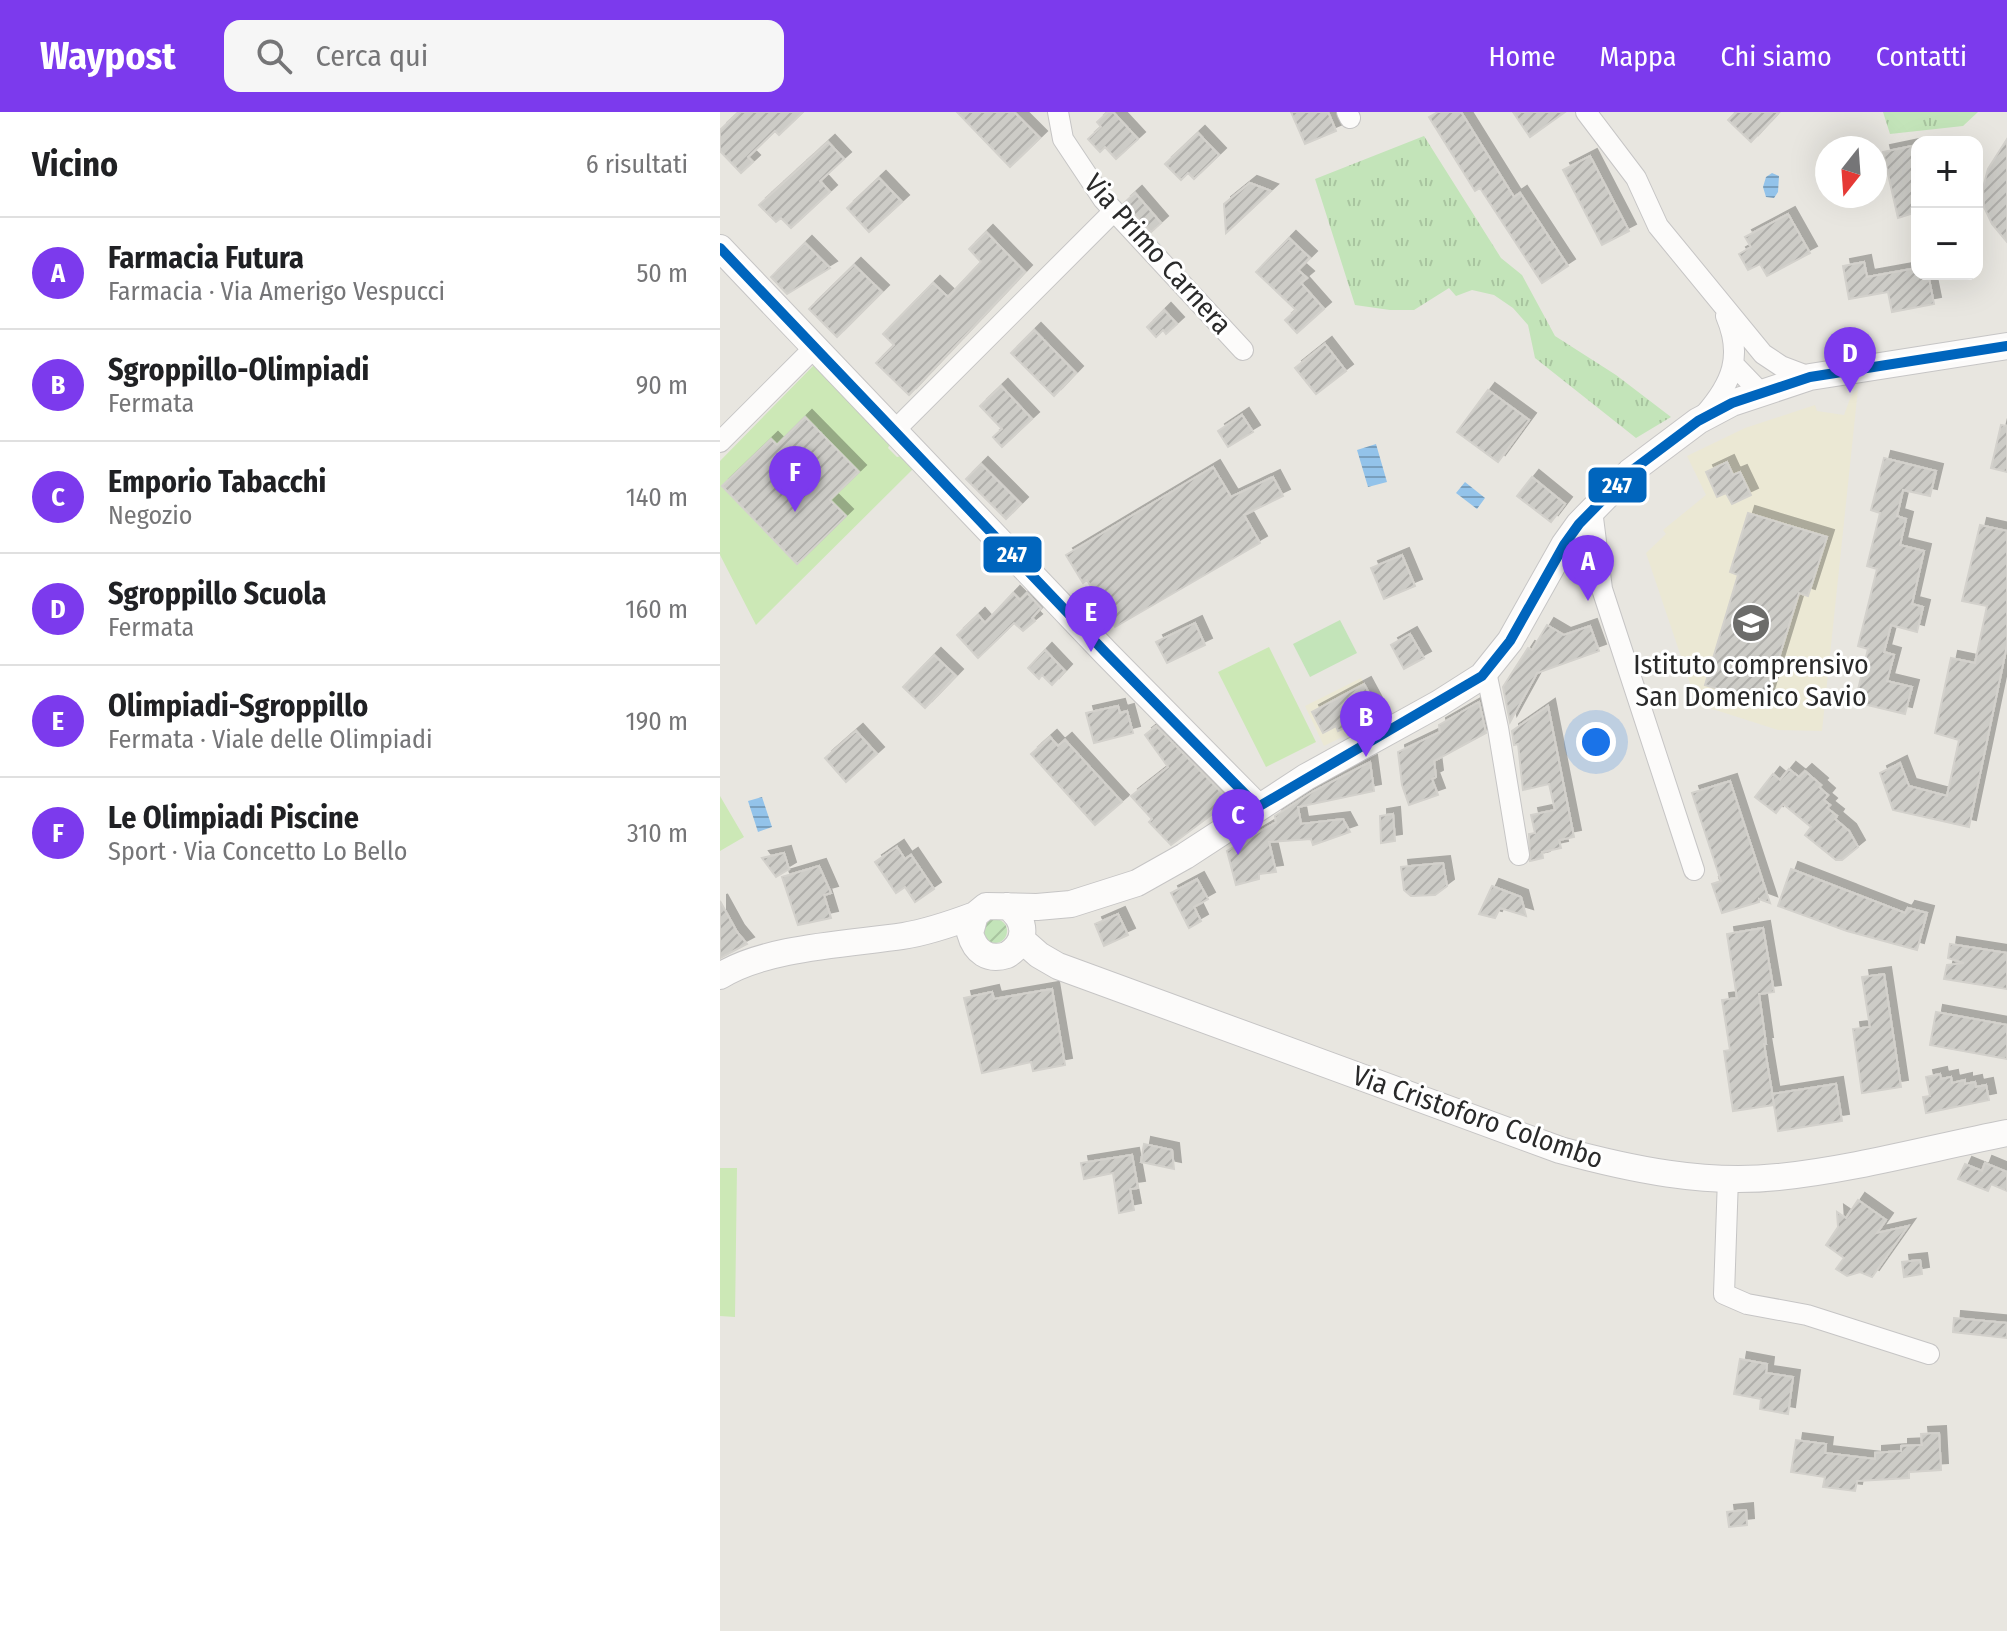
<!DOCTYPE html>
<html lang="it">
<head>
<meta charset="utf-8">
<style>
	body { margin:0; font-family:"Fira Sans Condensed",sans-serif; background:#f6f6f6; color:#202124 }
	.controls { position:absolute; right:24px; top:24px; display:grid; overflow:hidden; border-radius:16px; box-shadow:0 8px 32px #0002 }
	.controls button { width:72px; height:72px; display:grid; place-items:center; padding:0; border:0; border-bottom:2px solid #e0e0e0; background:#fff; color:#202124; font:40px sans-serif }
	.compass { position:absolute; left:1095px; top:24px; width:72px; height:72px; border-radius:50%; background:#fff; box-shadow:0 8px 32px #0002; rotate:197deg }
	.you { position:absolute; left:876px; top:630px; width:28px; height:28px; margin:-20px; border:6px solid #fff; border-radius:50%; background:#1a73e8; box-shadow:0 0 0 12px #1a73e833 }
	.badge { display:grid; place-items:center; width:52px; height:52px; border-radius:50%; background:#7c3aed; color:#fff; font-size:26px; font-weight:700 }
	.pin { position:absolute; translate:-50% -66px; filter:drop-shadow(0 2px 4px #0008) }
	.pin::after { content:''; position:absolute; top:42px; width:28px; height:24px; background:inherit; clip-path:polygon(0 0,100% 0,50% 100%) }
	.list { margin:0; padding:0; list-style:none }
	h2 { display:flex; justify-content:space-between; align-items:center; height:104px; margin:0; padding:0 32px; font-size:34px }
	h2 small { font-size:26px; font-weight:400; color:#757577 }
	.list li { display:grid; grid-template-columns:52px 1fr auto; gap:24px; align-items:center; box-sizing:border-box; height:112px; padding:0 32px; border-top:2px solid #e0e0e0 }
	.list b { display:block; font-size:30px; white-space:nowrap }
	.list p { margin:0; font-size:26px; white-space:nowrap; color:#757577 }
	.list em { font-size:26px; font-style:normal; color:#757577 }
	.icon { flex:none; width:44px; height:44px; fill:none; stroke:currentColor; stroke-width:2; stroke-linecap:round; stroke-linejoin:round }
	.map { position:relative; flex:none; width:1287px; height:1519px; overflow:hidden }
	header { display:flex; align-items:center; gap:48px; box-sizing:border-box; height:112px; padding:0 40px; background:#7c3aed; color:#fff }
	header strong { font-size:38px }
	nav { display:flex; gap:44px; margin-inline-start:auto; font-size:28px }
	.search { width:560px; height:72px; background:#f6f6f6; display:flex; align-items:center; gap:20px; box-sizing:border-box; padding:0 28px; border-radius:16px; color:#757577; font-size:30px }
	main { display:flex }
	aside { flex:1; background:#fff }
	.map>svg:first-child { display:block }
</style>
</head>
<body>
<header>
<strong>Waypost</strong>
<div class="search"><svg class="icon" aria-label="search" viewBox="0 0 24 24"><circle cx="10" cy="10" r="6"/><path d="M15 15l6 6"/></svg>Cerca qui</div>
<nav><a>Home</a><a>Mappa</a><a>Chi siamo</a><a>Contatti</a></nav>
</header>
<main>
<aside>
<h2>Vicino<small>6 risultati</small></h2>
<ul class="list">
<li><span class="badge">A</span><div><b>Farmacia Futura</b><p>Farmacia · Via Amerigo Vespucci</p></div><em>50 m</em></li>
<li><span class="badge">B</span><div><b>Sgroppillo-Olimpiadi</b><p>Fermata</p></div><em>90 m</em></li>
<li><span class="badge">C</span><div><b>Emporio Tabacchi</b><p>Negozio</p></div><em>140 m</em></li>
<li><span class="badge">D</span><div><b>Sgroppillo Scuola</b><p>Fermata</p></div><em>160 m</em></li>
<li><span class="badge">E</span><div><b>Olimpiadi-Sgroppillo</b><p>Fermata · Viale delle Olimpiadi</p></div><em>190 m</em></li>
<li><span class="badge">F</span><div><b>Le Olimpiadi Piscine</b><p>Sport · Via Concetto Lo Bello</p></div><em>310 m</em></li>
</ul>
</aside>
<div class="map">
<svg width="1287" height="1519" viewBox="0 0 1287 1519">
	<defs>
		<pattern id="grass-tufts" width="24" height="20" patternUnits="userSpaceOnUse" patternTransform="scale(2)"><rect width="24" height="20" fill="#c3e4b9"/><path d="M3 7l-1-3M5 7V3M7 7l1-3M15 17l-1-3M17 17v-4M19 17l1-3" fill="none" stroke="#a8c49f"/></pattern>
		<pattern id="garden-furrows" width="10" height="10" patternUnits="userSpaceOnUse" patternTransform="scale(2)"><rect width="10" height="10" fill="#c3e4b9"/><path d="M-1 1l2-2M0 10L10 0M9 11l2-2" fill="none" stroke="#a8c49f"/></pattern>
		<pattern id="water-rules" width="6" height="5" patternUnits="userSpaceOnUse" patternTransform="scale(2)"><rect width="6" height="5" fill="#93c3ea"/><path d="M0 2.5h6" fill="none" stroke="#789fbe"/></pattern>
		<pattern id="building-hatch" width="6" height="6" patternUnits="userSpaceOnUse" patternTransform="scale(2)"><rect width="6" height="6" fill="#cdccc7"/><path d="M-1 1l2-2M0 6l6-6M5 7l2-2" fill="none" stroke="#b0afab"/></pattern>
		<filter id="shadow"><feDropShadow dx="7" dy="-7" stdDeviation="0" flood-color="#0004"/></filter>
	</defs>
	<rect width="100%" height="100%" fill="#e8e6e0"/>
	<path fill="#ebe8d4" d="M1138,277L1102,619L1058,618L977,592L926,441L946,422L943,418L986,383L967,344L1025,316L1095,293L1097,299L1124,303L1131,284Z
		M641,566L662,605L604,634L585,594Z"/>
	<path fill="url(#grass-tufts)" d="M1163,0H1258L1243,14L1170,22Z
		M704,24L781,146L802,163L835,224L896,263L951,305L916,326L815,246L808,213L793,196L774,183L752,178L736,184L729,176L694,198H670L635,193L595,67Z"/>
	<path fill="#c3e4b9" d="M620,508L637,541L590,565L573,532Z"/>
	<path fill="url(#garden-furrows)" d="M263 819a12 12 0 1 1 24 0a12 12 0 1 1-24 0Z"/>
	<path fill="#cce8b6" d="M94,253L170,332L168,336L177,345L181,344L193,357L36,513L0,443V349Z
		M549,535L596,630L546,655L498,560Z
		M0,684L24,725L0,739Z
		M0,1056H17L15,1205L0,1204Z"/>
	<path fill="url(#water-rules)" d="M1052,61L1059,64L1058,80L1054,86L1046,85L1043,75L1046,65Z
		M656,332L667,370L648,375L637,338Z
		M745,370L765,386L757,397L736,381Z
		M42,685L52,715L38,720L28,689Z"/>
	<path fill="url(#building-hatch)" stroke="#d3d1cc" stroke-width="2" filter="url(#shadow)" d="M19,0H83L59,23L55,19L28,45L33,50L21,61L0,39V18Z
		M237,0H294L320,26L290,55Z
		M388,0H393L418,27L396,47L385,35L380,40L368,27L381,15L377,10Z
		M571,0H608L616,19L585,32Z
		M718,0H741L794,85L800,81L848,154L822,171L760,76L755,79L709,5Z
		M793,0H845L810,25Z
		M1016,0H1059L1031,30L1008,8Z
		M478,21L499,43L474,67L468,61L461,68L445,52Z
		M1287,27V130L1272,112L1264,95L1263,76L1268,57Z
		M108,30L124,47L100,69L110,80L71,116L61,106L56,110L39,93Z
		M1197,33V100L1178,106L1163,40Z
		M870,44L909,119L882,133L843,58Z
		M159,66L182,90L149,120L127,96Z
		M530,71L551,79L506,121L504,92Z
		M415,81L441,111L431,120L404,91Z
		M1068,102L1090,141L1047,164L1040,152L1028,158L1019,142L1031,135L1025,125Z
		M266,120L305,160L189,283L156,251L174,233L163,222L213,171L228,185L261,150L249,137Z
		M569,126L590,146L578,158L587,166L581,171L604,197L577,221L565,208L576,198L536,160Z
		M85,131L110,156L67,182L51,165Z
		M1144,150L1147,165L1197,156V162H1208L1214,192L1172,200L1168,180L1129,187L1123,154Z
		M134,153L162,180L117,225L89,197Z
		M444,198L457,212L446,222L443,218L436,225L427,215Z
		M314,218L356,261L334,284L291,241Z
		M605,232L626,259L596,282L575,256Z
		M281,274L312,307L282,335L273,325L282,317L260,294Z
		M768,278L809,308L778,350L737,320Z
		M522,303L533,320L508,335L498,319Z
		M85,305L139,360L110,388L126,404L77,452L2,374L51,327L57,333Z
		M1281,313L1287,314V360L1271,356Z
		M1164,346L1216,359L1210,384L1183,378L1177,404L1186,407L1180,433L1204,439L1192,492L1203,495L1197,520L1171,513L1164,540L1174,543L1167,569L1192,575L1185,602L1135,590L1148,537L1138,534L1157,457L1147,454L1160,401L1151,398Z
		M1007,350L1013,363L1020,360L1031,383L1012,392L1006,381L997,385L986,360Z
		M261,352L301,392L286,407L246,367Z
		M493,355L511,385L553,365L563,384L524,403L540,431L395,515L367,468L363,471L346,443Z
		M812,365L845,392L831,410L797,384Z
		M1028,401L1107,425L1088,484L1079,481L1045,591L985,573L1018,463L1010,460Z
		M1260,413L1287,419V533L1249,715L1173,698L1160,661L1180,651L1189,674L1227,684L1239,628L1215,621L1231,546L1255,551L1267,494L1242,489Z
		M682,443L695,474L664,487L651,456Z
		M293,481L300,488L307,481L321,496L312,506L315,509L303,519L294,511L258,546L237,523L258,503L265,511Z
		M475,511L485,533L447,551L436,530Z
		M827,513L844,523L870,514L879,539L817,561L790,610L783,575L808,536L812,538Z
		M690,522L704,546L684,557L671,533Z
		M325,538L345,559L332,573L322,563L319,567L308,556Z
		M214,543L236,564L205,596L183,575Z
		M644,572L658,598L618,619L616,614L603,621L592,600Z
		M759,590L766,621L714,649L716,665L712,667L718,683L689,693L682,673L678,640L720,620L719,613Z
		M398,594L400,601L407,599L413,621L374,631L366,601Z
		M828,594L854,725L839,728L841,736L822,740L823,746L810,749L809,722L815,721L811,703L835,698L829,672L803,678L798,632L794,633L792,619Z
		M436,614L510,689L451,733L429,710L432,707L411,684L448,655L425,623Z
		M136,619L157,642L126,670L105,646Z
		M330,625L338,634L345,628L402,690L375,713L311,642Z
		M650,650L654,679L578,695L581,712L623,707L630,720L593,733L591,727L549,730L556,760L539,762V767L516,773L507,739L556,710L555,704L594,679Z
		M1069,657L1079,665L1085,659L1101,673L1099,675L1108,683L1104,688L1110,693L1107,696L1117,704L1115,707L1129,719L1138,735L1122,748H1116L1085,723L1091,715L1063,692L1056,701L1035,685L1053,662L1060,668Z
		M1010,669L1050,791L1039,787V790L1002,801L992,772L1001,769L972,681Z
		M673,702L675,729L661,731L660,704Z
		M177,735L185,747L191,743L214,777L195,790L185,775L176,781L155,750Z
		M64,741L69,757L56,765L42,746Z
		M723,751L727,774L715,783L691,784L684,778L681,755Z
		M99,754L111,781L104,783L111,806L78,813L62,765Z
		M1071,757L1185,801L1188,796L1207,801L1197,838L1127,819L1058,794Z
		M477,767L488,787L474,795L481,809L469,816L451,781Z
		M772,774L801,785L806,804L780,796L775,806L759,802Z
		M0,789L17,820L27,832L0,846Z
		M398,802L408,823L384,834L375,812Z
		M1043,816L1054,880L1039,882L1046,932H1044L1054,992L1052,982L1116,972L1122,1009L1058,1019L1054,993L1013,999L1004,939L1010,938L1002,888L1017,886L1007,822Z
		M1230,832L1287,841V877L1224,867L1227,853L1244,851L1228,846Z
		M1164,862L1181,975L1142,981L1133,917L1150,915L1142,865Z
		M332,877L345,953L313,959L311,950L262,961L244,886L272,880L274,887Z
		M1216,900L1287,913V947L1210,933Z
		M1220,962L1221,967L1231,965L1232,971L1245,968V972L1255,970L1256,975L1266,973L1269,988L1206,1001L1203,985L1210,984L1206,965Z
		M424,1032L452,1038L454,1057L421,1050Z
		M412,1043L418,1076L410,1077L414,1098L399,1101L393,1061L364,1067L361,1051Z
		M1265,1051L1287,1060V1079L1271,1072L1268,1079L1238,1067L1245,1052L1262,1059Z
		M1138,1088L1166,1108L1157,1121L1188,1114L1152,1165L1140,1160L1127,1164L1116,1157L1124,1146L1106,1133L1118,1115L1117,1100L1126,1106Z
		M1200,1148L1202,1162L1184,1165L1182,1150Z
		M1234,1206L1287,1211V1226L1233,1220Z
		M1020,1247L1047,1252L1046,1261L1073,1265L1068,1302L1040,1297L1041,1287L1014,1282Z
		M1219,1321L1221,1358L1189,1360V1366L1137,1369L1135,1379L1103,1375L1105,1365L1071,1360L1076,1328L1106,1332L1105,1341L1155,1347V1341L1181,1339V1334L1202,1333L1201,1322Z
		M1026,1398L1027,1413L1009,1415L1007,1400Z"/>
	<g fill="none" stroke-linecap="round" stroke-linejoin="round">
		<g stroke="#c6c5c5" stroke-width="22">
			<path id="street" d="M338,0L343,27L383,87L523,238
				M627,0L630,6
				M866,0L916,66L938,114L1043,242L1061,254L1090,265
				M1014,253L1040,280
				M985,302C1012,271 1023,244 1006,204
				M175,318L394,99
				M0,330L95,235
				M872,398L882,477L974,758
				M766,560L778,616L799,743
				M1008,1066L1004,1182L1027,1192L1087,1203L1209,1242"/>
		</g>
		<g stroke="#c6c5c5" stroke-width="28">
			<path id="secondary" d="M0,136L386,541L538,695
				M287,794C307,808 308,830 287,843C268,849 255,840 250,821L255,803L266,794L317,795L351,792L417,771L465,744L586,665L718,592L762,564L790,529L844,433L859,412L910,360L978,309L1012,291L1090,265L1287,234
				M302,828L319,843L338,854L840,1038C910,1057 985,1073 1058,1065C1135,1057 1211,1036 1287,1021
				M0,864C46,835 129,832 183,824C208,820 231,812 255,803"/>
		</g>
		<use href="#street" stroke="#fcfbfa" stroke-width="20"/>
		<use href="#secondary" stroke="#fcfbfa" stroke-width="26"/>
		<g stroke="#fff" stroke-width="16">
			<path id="bus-1" d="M0,136L386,541L538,695L762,564L790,529L844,433L859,412L910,360L978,309L1012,291L1090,265L1287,234"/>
		</g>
		<use href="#bus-1" stroke="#0065bd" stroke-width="10"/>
	</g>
	<defs>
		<g id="school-disc" transform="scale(2)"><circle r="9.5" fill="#6c6c6a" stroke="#fff"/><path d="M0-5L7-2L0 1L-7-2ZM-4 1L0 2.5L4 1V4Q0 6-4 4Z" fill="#fff"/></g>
	</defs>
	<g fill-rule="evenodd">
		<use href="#school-disc" x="1031" y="511"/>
	</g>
	<g text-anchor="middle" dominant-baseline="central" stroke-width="6" stroke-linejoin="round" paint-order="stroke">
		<g font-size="28" fill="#2a2a2a" stroke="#fff">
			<text transform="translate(438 142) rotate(48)">Via Primo Carnera</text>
			<text transform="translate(758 1005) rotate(19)">Via Cristoforo Colombo</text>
		</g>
		<g font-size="28" fill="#2a2a2a" stroke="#fff">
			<text x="1031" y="552">Istituto comprensivo<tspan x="1031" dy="32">San Domenico Savio</tspan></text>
		</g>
	</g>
	<g stroke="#fff" stroke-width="3">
		<rect x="867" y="354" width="61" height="38" rx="8" fill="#0065bd"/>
		<rect x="262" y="423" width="61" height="39" rx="8" fill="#0065bd"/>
	</g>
	<g font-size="22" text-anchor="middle" font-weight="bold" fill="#fff">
		<text x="897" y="381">247</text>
		<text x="292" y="450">247</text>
	</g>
</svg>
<div class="controls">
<button>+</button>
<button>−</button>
</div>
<svg class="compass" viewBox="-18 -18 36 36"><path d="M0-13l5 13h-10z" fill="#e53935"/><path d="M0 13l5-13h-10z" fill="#757577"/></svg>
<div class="you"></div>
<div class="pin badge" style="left:868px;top:489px">A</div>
<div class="pin badge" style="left:646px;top:645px">B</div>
<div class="pin badge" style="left:518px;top:743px">C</div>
<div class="pin badge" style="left:1130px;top:281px">D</div>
<div class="pin badge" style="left:371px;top:540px">E</div>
<div class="pin badge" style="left:75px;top:400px">F</div>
</div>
</main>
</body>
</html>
